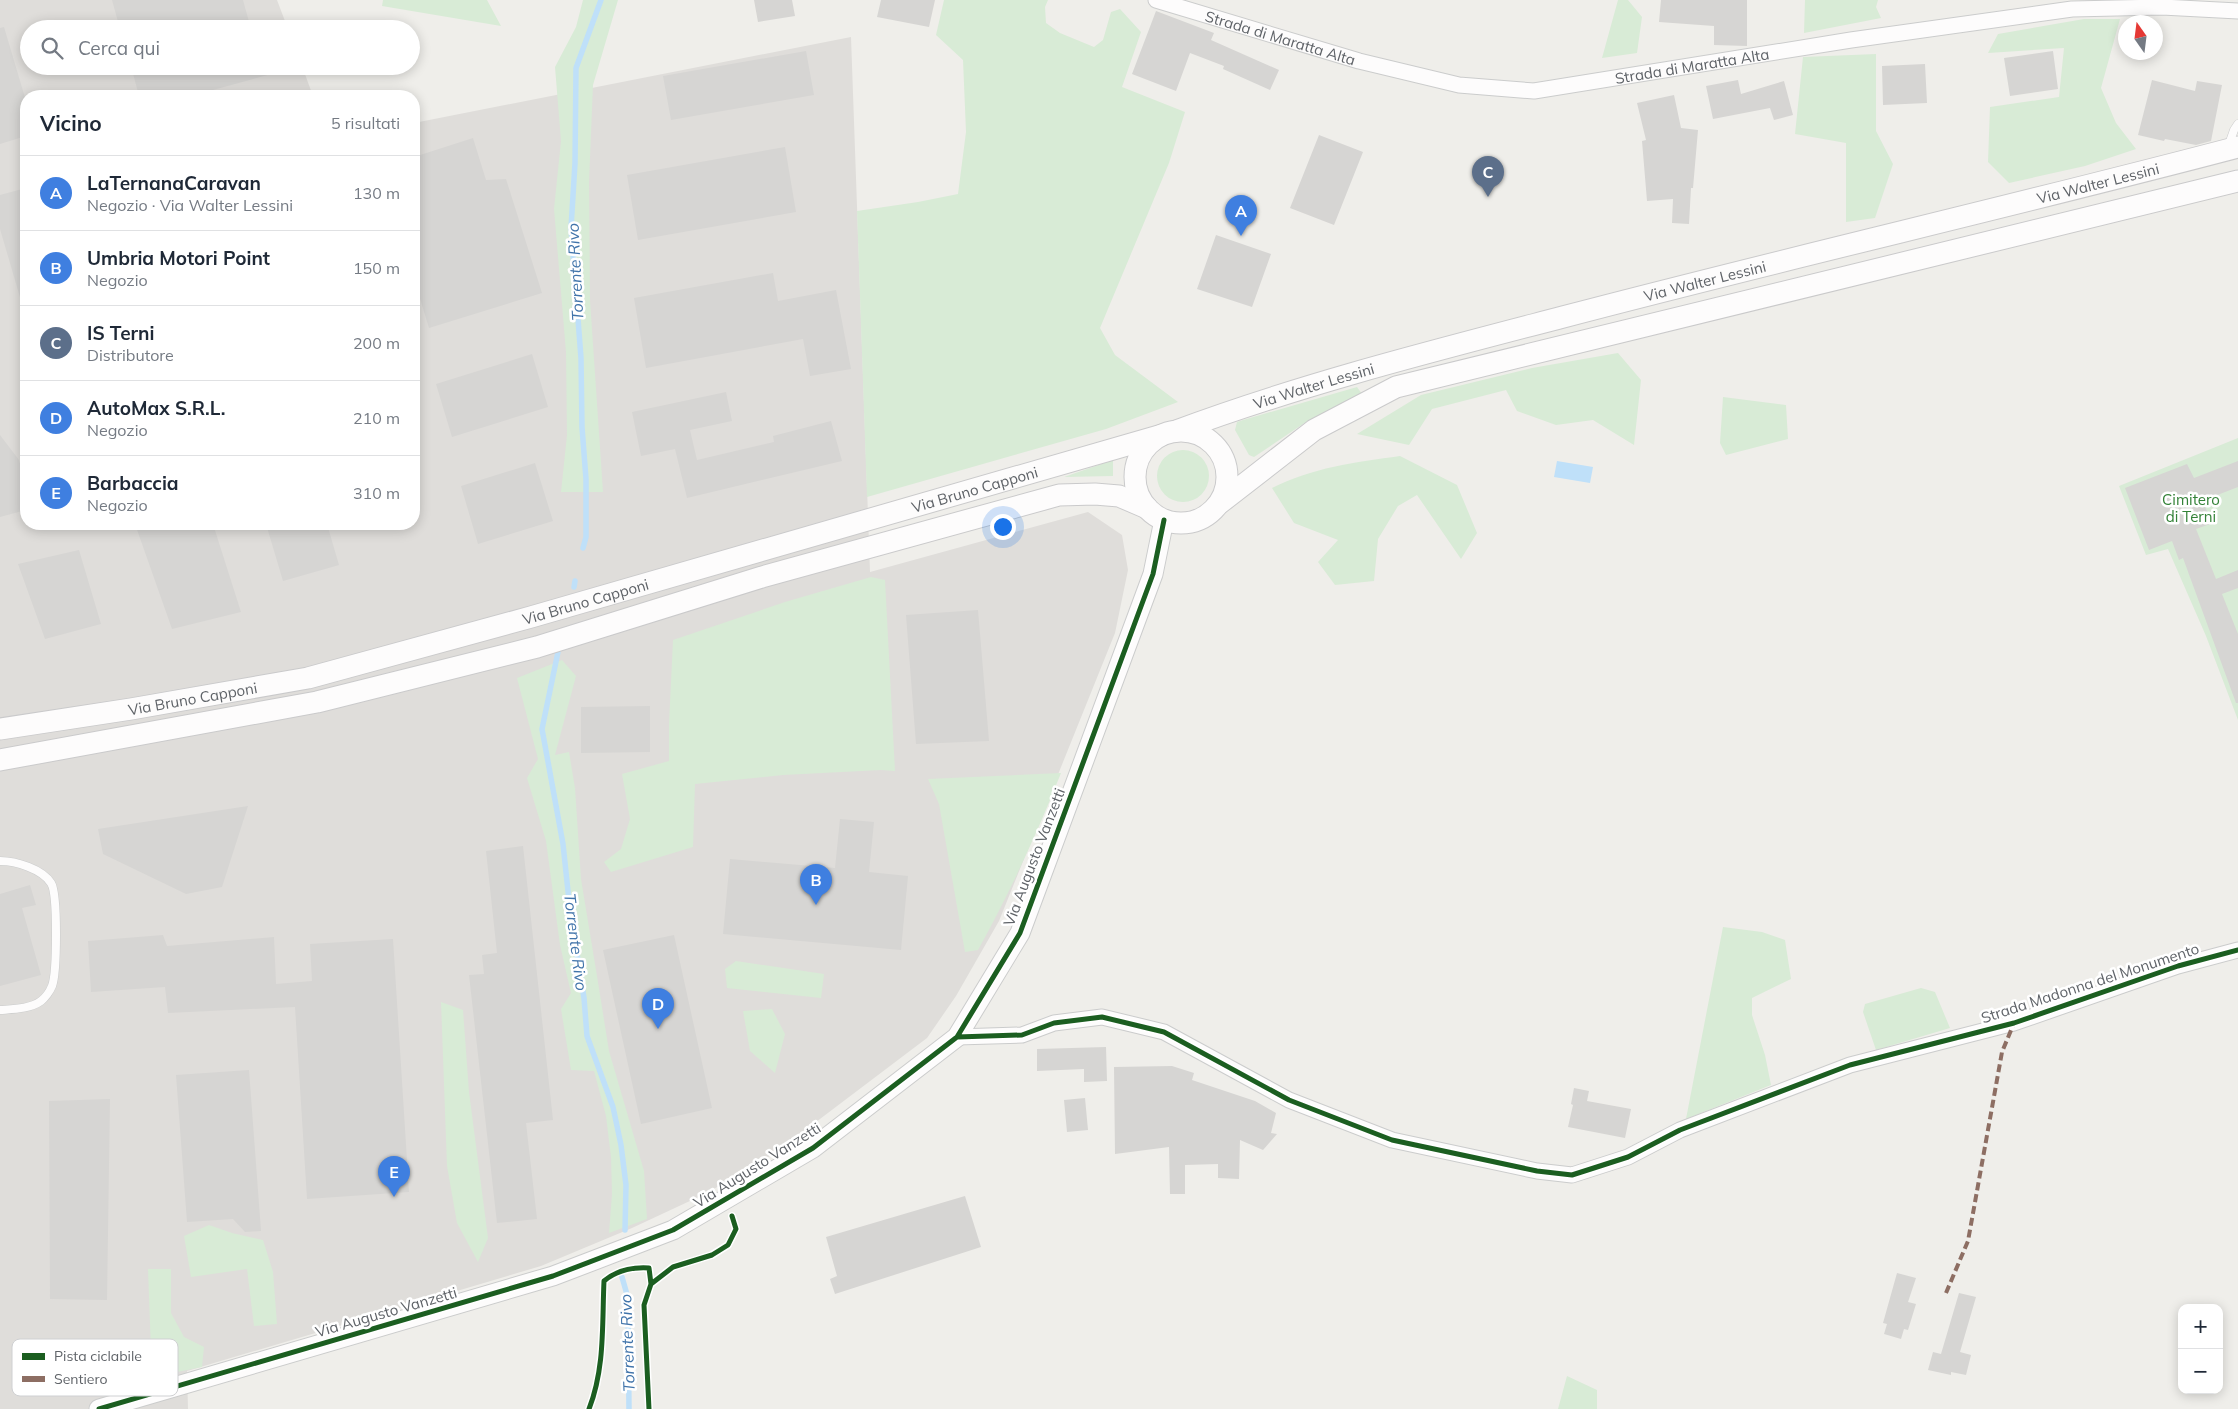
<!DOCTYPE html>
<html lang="it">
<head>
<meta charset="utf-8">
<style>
	body { margin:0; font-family:Mulish,sans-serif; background:#f2f2f3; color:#1f2937 }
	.controls { position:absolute; right:15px; bottom:15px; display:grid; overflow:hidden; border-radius:10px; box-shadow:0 2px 12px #0003 }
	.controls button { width:45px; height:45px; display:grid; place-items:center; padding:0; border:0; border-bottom:1px solid #e0e1e3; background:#fff; color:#1f2937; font:25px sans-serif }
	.compass { position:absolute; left:2118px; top:15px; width:45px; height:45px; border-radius:50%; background:#fff; box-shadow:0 2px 12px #0003; rotate:346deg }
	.you { position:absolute; left:1002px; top:526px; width:18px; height:18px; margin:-12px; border:4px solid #fff; border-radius:50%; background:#1a73e8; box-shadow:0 0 0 8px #1a73e833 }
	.badge { display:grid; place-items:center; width:32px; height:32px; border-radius:50%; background:#919496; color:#fff; font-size:16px; font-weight:700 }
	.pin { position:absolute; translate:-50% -41px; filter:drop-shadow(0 1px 2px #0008) }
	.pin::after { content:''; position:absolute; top:26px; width:18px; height:15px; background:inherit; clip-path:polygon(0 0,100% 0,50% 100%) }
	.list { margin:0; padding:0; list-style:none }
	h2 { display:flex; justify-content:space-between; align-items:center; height:65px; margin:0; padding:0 20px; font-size:21px }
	h2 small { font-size:16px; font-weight:400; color:#747a83 }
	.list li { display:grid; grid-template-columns:32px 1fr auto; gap:15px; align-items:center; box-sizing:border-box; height:75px; padding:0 20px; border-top:1px solid #e0e1e3 }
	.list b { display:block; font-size:19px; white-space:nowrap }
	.list p { margin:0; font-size:16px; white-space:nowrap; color:#747a83 }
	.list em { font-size:16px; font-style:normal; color:#747a83 }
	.icon { flex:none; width:28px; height:28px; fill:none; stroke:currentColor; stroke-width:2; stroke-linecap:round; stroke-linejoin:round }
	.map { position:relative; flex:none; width:2238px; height:1409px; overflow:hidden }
	.search { position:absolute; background:#fff; box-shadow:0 2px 12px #0003; left:20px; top:20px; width:400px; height:55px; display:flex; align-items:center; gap:12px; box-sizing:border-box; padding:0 18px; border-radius:28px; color:#747a83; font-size:19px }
	.panel { position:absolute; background:#fff; box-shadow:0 2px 12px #0003; left:20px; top:90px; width:400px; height:440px; border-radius:20px }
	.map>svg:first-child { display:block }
</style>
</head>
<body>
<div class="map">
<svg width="2238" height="1409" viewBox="0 0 2238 1409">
	<rect width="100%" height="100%" fill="#efeeea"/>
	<path fill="#dfddda" d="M0,0H277L288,29H29V66H302L313,96H26V524H414V123L851,37L870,572L1088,512L1122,535L1128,570L1115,633L999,921L956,996L927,1038L775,1153L707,1193L632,1228L541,1266L187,1371L188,1409H0Z"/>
	<path fill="#d8ebd6" d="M383,0H487L501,26L382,6Z
		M583,0H618L593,85L589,182L590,300L603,492H561L567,435L566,352L554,209L561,141L555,67L576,27Z
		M944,0H1048L1045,7L1046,23L1060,33L1094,47L1103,40L1111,12L1120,9L1141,32L1122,87L1185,112L1169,163L1100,328L1115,355L1178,402L1106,429L867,497L857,211L918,202L958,194L966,132L963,60L936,35Z
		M1618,0H1628L1642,17L1637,53L1602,58Z
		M1805,0H1878L1876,7L1881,18L1804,33Z
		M2084,19H2120L2101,88L2116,123L2136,149L2085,166L2009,183L1988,162L1990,107L2059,97L2064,48L1988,53L1998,34Z
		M1876,54V131L1893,164L1875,218L1846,222V143L1795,134L1803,57Z
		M1618,353L1641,380L1634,445L1593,420L1556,425L1517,411L1506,390L1432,409L1409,445L1357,434L1421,395L1532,368Z
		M1357,387L1362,394L1306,422L1254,457L1249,455L1235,430L1237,422L1243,420Z
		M1723,397L1786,405L1788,439L1726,455L1720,443Z
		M2238,438V720L2206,636L2168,549L2146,555L2119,486Z
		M1157 476a26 26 0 1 1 52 0a26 26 0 1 1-52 0Z
		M1400,456L1457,485L1477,533L1461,559L1417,495L1398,506L1378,539L1374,581L1335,585L1318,562L1338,540L1294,523L1272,488C1311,468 1356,462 1400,456Z
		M1113,460V476L1064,477Z
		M871,577L885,580L895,771L881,770L783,775L695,784L693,847L611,872L604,862L621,849L630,819L622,774L669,761V724L673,640L785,602Z
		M562,660L576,676L555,755L569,752L575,788L581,879L597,976L609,1051L644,1171L647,1219L609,1233L612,1194L611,1157L606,1116L594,1071L571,1070L561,1009L571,993L560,945L546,841L527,778L538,759L517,678Z
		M1061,773C1037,834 1010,892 978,950L965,952L939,804L928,779Z
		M1723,927L1762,932L1785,940L1791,979L1752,998V1015L1765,1055L1771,1085L1686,1119Z
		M736,961L824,974L821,998L727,988L725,969Z
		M1921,988L1935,992L1950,1028L1876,1050L1863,1012L1865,1004Z
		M441,1002L463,1010L469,1092L488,1238L478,1262L457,1223L447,1166Z
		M772,1009L785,1034L775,1073L750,1051L743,1011Z
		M209,1225L232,1233L263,1240L273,1272L277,1324L254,1326L247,1269L191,1277L184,1236Z
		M148,1269H171V1313L184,1337L204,1347L202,1367L152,1377Z
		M1567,1376L1597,1390V1409H1558Z"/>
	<path fill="#bfe0f9" d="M1557,461L1593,467L1590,483L1554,477Z"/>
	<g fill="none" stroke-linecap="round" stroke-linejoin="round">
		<path stroke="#bfe0f9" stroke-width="5.5" d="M583,548L586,537V479L582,427L581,358L571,228L575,163L576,68L601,0
			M574,587L575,581
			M558,652L542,729L563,844L570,910L584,998L587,1036L613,1107L621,1145L626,1185L625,1230
			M622,1277L628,1298L629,1409"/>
	</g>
	<path fill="#d6d5d3" d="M112,0H243L251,29H120Z
		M754,0H792L795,16L758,22Z
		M881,0H935L929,27L877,17Z
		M1661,0H1747V46L1714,45V26L1659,22Z
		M1156,11L1214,33L1211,40L1279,70L1270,90L1223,69L1224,66L1190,53L1176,91L1132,74Z
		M4,27L26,101V136L0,144V28Z
		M806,51L814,95L671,120L663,76Z
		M2053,51L2058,89L2010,96L2004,58Z
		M1925,64L1927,103L1883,105L1882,66Z
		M131,66H281L282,71L191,96H139Z
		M1738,80L1741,94L1784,81L1793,115L1774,120L1770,108L1713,119L1706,86Z
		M2152,80L2195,91L2197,81L2222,85L2211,141L2196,145L2165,139L2164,141L2138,135Z
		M1674,95L1681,128L1698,130L1693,188H1691L1689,224L1672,223L1673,199L1647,201L1642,141L1646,140L1637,103Z
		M1319,135L1363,152L1334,225L1290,208Z
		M473,138L486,180L506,179L542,293L429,328L414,279V157Z
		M785,147L796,212L638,240L627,175Z
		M26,188V304H22L0,229V195Z
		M1216,235L1271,254L1252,307L1197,289Z
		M773,273L778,301L836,290L851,369L810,376L803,339L646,368L634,298Z
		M532,354L548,407L452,437L436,384Z
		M726,392L732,421L690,430L697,460L774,442L773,436L831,421L842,461L687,498L675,449L641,456L632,412Z
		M0,435L19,460L26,487V510L0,517Z
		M2238,461V487L2202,501L2213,523L2196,529L2216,579L2238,570V588L2222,594L2238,634V703H2236L2183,558L2179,560L2172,541L2149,550L2125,488L2187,464L2194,478Z
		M535,463L553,521L478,544L461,486Z
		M135,524H213L241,612L172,629Z
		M266,524H327L339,565L283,581Z
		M79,550L101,624L45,639L18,564Z
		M978,610L989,741L916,744L906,615Z
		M650,706V752L581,753V707Z
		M248,806L222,887L186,894L103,854L98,829Z
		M840,819L874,822L869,872L908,876L901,950L723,934L730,859L835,868Z
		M523,846L553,1120L526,1123L537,1219L497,1223L469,975L484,974L482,955L497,953L486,851Z
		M30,885L36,905L22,908L41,975L0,986V894Z
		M163,935L167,946L274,937L276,984L312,981L310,944L393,939L409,1192L307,1199L295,1007L168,1013L165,987L91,992L88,941Z
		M674,935L712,1108L641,1124L603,950Z
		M1106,1047L1107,1081L1084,1082V1069L1037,1071V1049Z
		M1172,1066L1194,1073L1192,1080L1255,1101L1276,1113L1271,1133L1277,1134L1263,1150L1240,1140L1239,1179L1218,1178V1164L1185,1165V1194H1170L1169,1147L1115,1154L1114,1067Z
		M249,1070L261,1231L245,1232L233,1219L187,1222L176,1075Z
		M1574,1088L1589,1091L1587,1101L1631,1109L1625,1138L1568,1127L1573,1105L1571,1104Z
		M1085,1098L1088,1130L1067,1132L1064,1100Z
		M110,1099L107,1300L50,1299L49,1101Z
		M965,1196L981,1247L835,1294L830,1279L837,1276L826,1237Z
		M1897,1273L1916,1278L1908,1302L1916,1304L1908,1330L1904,1329L1901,1339L1884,1334L1887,1324L1883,1323Z
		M1959,1293L1976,1297L1960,1352L1971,1355L1966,1375L1951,1372V1375L1928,1370L1933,1352L1941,1354Z"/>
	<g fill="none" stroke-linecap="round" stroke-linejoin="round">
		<g stroke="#cbcccc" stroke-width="9">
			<path id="service" d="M2228,147L2234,130L2238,124
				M0,861C16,861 42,869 51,883C58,894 57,973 52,986C50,991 45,998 41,1001C30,1009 13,1009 0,1010"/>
		</g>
		<g stroke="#cbcccc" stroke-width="17">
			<g id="minor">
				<path id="s1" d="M1156,0L1359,61L1459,85L1534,91L1851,40L2072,9L2162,7L2238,11"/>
				<path d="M957,1037L1022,1035L1054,1023L1102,1017L1164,1032L1289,1100L1392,1140L1537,1171L1572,1175L1628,1157L1680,1130L1850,1065L2014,1023L2178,966L2238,950"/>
			</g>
		</g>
		<g stroke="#cbcccc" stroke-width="21">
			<path id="tertiary" d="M99,1409L553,1276L673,1230L813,1148L957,1037L1020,933L1153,574L1164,520"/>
		</g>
		<g stroke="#cacacb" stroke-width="23">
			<g id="secondary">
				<circle cx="1181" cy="477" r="46"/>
				<path id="s2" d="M1176,431C1302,384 1433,351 1563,317C1787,258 2014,206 2238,147"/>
				<path d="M1220,503L1314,430L1396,387L2238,181"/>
				<path id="s3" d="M0,729L131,709L308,678L531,617L1162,435"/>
				<path d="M0,760L317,702L537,647L762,577L1059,495L1095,494L1119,496L1147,508"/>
			</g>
		</g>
		<use href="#service" stroke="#fdfcfc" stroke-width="8"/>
		<use href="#minor" stroke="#fdfcfc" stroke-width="15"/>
		<use href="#tertiary" stroke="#fdfcfc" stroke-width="19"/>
		<use href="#secondary" stroke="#fdfcfc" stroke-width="21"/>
		<path stroke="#8d6e63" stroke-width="4" stroke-dasharray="8 4" stroke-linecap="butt" d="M1946,1293L1968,1241L2002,1052L2014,1023"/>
		<g stroke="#fff" stroke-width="8">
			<path id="cycleway" d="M957,1037L1022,1035L1054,1023L1102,1017L1164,1032L1289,1100L1392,1140L1537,1171L1572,1175L1628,1157L1680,1130L1850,1065L2014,1023L2178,966L2238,950
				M651,1284L673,1267L712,1255L728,1245L736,1229L732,1216
				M99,1409L553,1276L673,1230L813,1148L957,1037L1020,933L1153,574L1164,520
				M589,1409C605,1368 602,1325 604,1281C617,1270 633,1267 649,1268L651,1284L644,1305L649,1409"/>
		</g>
		<use href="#cycleway" stroke="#1b5e20" stroke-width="5"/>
	</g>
	<g text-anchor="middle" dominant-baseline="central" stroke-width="5" stroke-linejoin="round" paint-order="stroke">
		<g font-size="15" fill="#5f6368" stroke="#fff">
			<text stroke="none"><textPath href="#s1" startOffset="130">Strada di Maratta Alta</textPath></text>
			<text stroke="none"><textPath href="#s1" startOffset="550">Strada di Maratta Alta</textPath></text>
			<text stroke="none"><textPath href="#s2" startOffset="955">Via Walter Lessini</textPath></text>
			<text stroke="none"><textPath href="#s2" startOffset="550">Via Walter Lessini</textPath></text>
			<text stroke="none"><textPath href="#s2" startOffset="145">Via Walter Lessini</textPath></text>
			<text stroke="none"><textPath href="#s3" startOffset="1005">Via Bruno Capponi</textPath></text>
			<text stroke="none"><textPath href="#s3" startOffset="600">Via Bruno Capponi</textPath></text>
			<text stroke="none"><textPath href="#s3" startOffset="195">Via Bruno Capponi</textPath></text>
			<text transform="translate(1034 857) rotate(-69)">Via Augusto Vanzetti</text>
			<text transform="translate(2090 983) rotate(-18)">Strada Madonna del Monumento</text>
			<text transform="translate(757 1165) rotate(-32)">Via Augusto Vanzetti</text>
			<text transform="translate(386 1312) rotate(-16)">Via Augusto Vanzetti</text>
		</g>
		<g font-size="15" fill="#348238" stroke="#fff">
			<text x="2191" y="499">Cimitero<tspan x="2191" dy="17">di Terni</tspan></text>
		</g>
		<g font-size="16" font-style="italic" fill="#4174aa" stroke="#fff">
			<text transform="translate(575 272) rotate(-93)">Torrente Rivo</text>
			<text transform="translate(576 942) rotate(83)">Torrente Rivo</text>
			<text transform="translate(627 1343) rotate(-92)">Torrente Rivo</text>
		</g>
	</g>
	<rect x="12" y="1339" width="166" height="57" rx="8" fill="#fff" stroke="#cfd0d2" stroke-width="1"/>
	<rect x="22" y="1353" width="23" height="7" fill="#1b5e20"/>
	<rect x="22" y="1376" width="23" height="6" fill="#8d6e63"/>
	<g font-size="14" fill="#5f6368">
		<text x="54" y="1361">Pista ciclabile</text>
		<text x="54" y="1384">Sentiero</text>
	</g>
</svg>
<div class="controls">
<button>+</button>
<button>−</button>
</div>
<svg class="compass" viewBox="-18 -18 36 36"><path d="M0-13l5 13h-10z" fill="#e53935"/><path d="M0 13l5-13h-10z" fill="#747a83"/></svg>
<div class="you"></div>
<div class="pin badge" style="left:1241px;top:236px;background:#3f7fe0">A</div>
<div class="pin badge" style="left:816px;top:905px;background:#3f7fe0">B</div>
<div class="pin badge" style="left:1488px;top:197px;background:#5c6f8a">C</div>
<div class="pin badge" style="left:658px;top:1029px;background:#3f7fe0">D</div>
<div class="pin badge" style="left:394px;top:1197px;background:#3f7fe0">E</div>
<div class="search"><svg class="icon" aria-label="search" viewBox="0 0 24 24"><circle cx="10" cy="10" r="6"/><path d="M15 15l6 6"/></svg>Cerca qui</div>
<section class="panel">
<h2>Vicino<small>5 risultati</small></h2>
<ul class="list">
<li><span class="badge" style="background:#3f7fe0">A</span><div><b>LaTernanaCaravan</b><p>Negozio · Via Walter Lessini</p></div><em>130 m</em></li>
<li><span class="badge" style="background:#3f7fe0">B</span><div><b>Umbria Motori Point</b><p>Negozio</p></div><em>150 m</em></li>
<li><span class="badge" style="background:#5c6f8a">C</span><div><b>IS Terni</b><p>Distributore</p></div><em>200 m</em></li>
<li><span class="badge" style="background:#3f7fe0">D</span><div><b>AutoMax S.R.L.</b><p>Negozio</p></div><em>210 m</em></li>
<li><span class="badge" style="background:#3f7fe0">E</span><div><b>Barbaccia</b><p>Negozio</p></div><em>310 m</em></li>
</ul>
</section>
</div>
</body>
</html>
